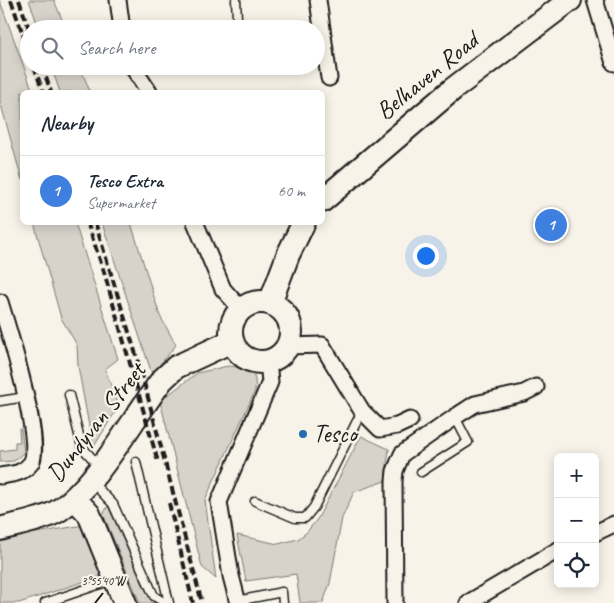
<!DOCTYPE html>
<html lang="en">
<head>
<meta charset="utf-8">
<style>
	body { margin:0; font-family:Caveat,sans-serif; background:#f6f6f7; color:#1f2937 }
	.controls { position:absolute; right:15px; bottom:15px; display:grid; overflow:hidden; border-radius:8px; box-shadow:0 2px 12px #0003 }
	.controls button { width:45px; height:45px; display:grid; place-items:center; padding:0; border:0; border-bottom:1px solid #e0e1e3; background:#fff; color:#1f2937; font:25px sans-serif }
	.you { position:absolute; left:425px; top:255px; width:18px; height:18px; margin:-12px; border:4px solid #fff; border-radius:50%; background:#1a73e8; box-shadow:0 0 0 8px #1a73e833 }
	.badge { display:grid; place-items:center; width:32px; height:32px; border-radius:50%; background:#1f6fb2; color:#fff; font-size:16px; font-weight:700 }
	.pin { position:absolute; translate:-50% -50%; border:2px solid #fff; box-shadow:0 1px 5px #0006 }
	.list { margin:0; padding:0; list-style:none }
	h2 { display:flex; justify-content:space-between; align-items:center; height:65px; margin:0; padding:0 20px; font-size:21px }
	h2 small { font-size:16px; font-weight:400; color:#747a83 }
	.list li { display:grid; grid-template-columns:32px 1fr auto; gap:15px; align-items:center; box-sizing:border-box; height:70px; padding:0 20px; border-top:1px solid #e0e1e3 }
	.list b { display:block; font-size:19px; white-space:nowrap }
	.list p { margin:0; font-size:16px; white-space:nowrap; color:#747a83 }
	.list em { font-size:16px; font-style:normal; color:#747a83 }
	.icon { flex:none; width:28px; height:28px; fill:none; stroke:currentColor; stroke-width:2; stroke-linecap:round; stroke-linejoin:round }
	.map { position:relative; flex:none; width:614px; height:603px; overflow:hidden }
	.search { position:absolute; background:#fff; box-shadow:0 2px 12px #0003; left:20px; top:20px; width:305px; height:55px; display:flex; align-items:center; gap:12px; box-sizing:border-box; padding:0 18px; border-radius:28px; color:#747a83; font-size:19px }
	.panel { position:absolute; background:#fff; box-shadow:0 2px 12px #0003; left:20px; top:90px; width:305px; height:135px; border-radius:8px }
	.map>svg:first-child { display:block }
</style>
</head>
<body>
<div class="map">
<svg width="614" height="603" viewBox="0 0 614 603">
	<rect width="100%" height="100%" fill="#f7f3e8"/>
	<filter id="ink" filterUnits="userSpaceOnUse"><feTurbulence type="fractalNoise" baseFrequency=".02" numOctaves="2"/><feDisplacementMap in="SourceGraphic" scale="10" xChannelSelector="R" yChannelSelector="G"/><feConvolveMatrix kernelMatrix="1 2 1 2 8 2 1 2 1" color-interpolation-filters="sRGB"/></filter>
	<g filter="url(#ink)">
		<path fill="#d7d3cb" stroke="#7a7874" d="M29,0H54L66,29H39Z
			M0,1L33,92H22V180L0,101Z
			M51,66H80L90,92H60Z
			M34,223H75L118,359L105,369L119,406L93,448L78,366L77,345L61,318Z
			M102,223H131L160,316L176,345L152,374Z
			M228,366C246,368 258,369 255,391L205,500L216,579L202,567L160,401L197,373Z
			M19,429H21L24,452L14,461L0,462V451L15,449V442H20Z
			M361,436L389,449L385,481L354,492L342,518L330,583L323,603H300L296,574L246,581L237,535L278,544L298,539L307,532L318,518Z
			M108,506L145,589L155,603H140L103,514Z
			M84,525L101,576L19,603H0V539Z"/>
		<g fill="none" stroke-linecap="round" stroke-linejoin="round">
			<g stroke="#1c1c1c" stroke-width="11">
				<path id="lane" d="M236,0L237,18
					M69,395L82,447L99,466
					M0,401L26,397
					M136,462L169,603
					M421,472L468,442L455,417
					M91,481L113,504L154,596L165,603
					M255,501L295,518H305L314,507L362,411
					M237,601L282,592L283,603
					M45,603L112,580"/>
			</g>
			<g stroke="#1c1c1c" stroke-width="19">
				<path id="street" d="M118,0L122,29
					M318,0L329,78
					M595,0L614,63
					M132,66L149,92
					M195,222L223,289L241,309
					M0,302C8,328 44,444 31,463C23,474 12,474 0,476
					M288,346L322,345L362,411L380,429L397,426L410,420
					M595,533L614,524
					M238,603L231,576L219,502L270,382L268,361
					M395,603L394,481L395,471L402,454L455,417L475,404L524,393L536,387
					M468,603L558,550"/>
			</g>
			<g stroke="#1c1c1c" stroke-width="26">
				<path id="secondary" d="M322,201L453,89L570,0
					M231 332a30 30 0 1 1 60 0a30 30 0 1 1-60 0Z
					M270,303L288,255L304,222
					M75,499L89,514L125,603
					M0,529C17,524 40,521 56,512C96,488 132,419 162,380L176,367L232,341"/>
			</g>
			<use href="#lane" stroke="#f7f3e8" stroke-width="8"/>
			<use href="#street" stroke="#f7f3e8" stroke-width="15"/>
			<use href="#secondary" stroke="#f7f3e8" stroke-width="22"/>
			<path stroke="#1c1c1c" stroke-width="4" stroke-dasharray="8 4" stroke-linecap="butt" d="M11,0L29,52
				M19,0L29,29
				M34,66L43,92
				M42,66L51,92
				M87,222L104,272L158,462
				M95,222L141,371L202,603
				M169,503L193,603"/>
		</g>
	</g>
	<path fill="none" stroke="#1c1c1c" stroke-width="2" d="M95,603L103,593"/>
	<circle fill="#1f6fb2" stroke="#f7f3e8" stroke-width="2" cx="303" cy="434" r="5"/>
	<g text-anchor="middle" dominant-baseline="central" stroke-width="4.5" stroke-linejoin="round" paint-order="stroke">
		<g font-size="25" fill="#1c1c1c" stroke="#f7f3e8">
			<text transform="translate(427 76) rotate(-39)">Belhaven Road</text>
			<text transform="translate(96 422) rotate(-52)">Dundyvan Street</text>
		</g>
		<g font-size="25" fill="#1c1c1c" stroke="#f7f3e8" text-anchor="start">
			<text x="313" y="434">Tesco</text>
		</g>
	</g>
	<g font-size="12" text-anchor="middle" fill="#1c1c1c" stroke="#f7f3e8" stroke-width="4.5" stroke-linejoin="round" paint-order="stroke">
		<text x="103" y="585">3°55'40"W</text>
	</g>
</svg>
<div class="controls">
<button>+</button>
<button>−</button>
<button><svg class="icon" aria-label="locate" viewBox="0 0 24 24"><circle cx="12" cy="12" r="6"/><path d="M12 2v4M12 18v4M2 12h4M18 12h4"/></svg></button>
</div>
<div class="you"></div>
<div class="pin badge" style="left:551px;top:225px;background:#3f7fe0">1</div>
<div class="search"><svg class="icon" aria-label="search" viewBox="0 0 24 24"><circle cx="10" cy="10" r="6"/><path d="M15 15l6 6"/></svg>Search here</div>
<section class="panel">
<h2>Nearby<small></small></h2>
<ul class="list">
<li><span class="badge" style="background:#3f7fe0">1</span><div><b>Tesco Extra</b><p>Supermarket</p></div><em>60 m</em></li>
</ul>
</section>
</div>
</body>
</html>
